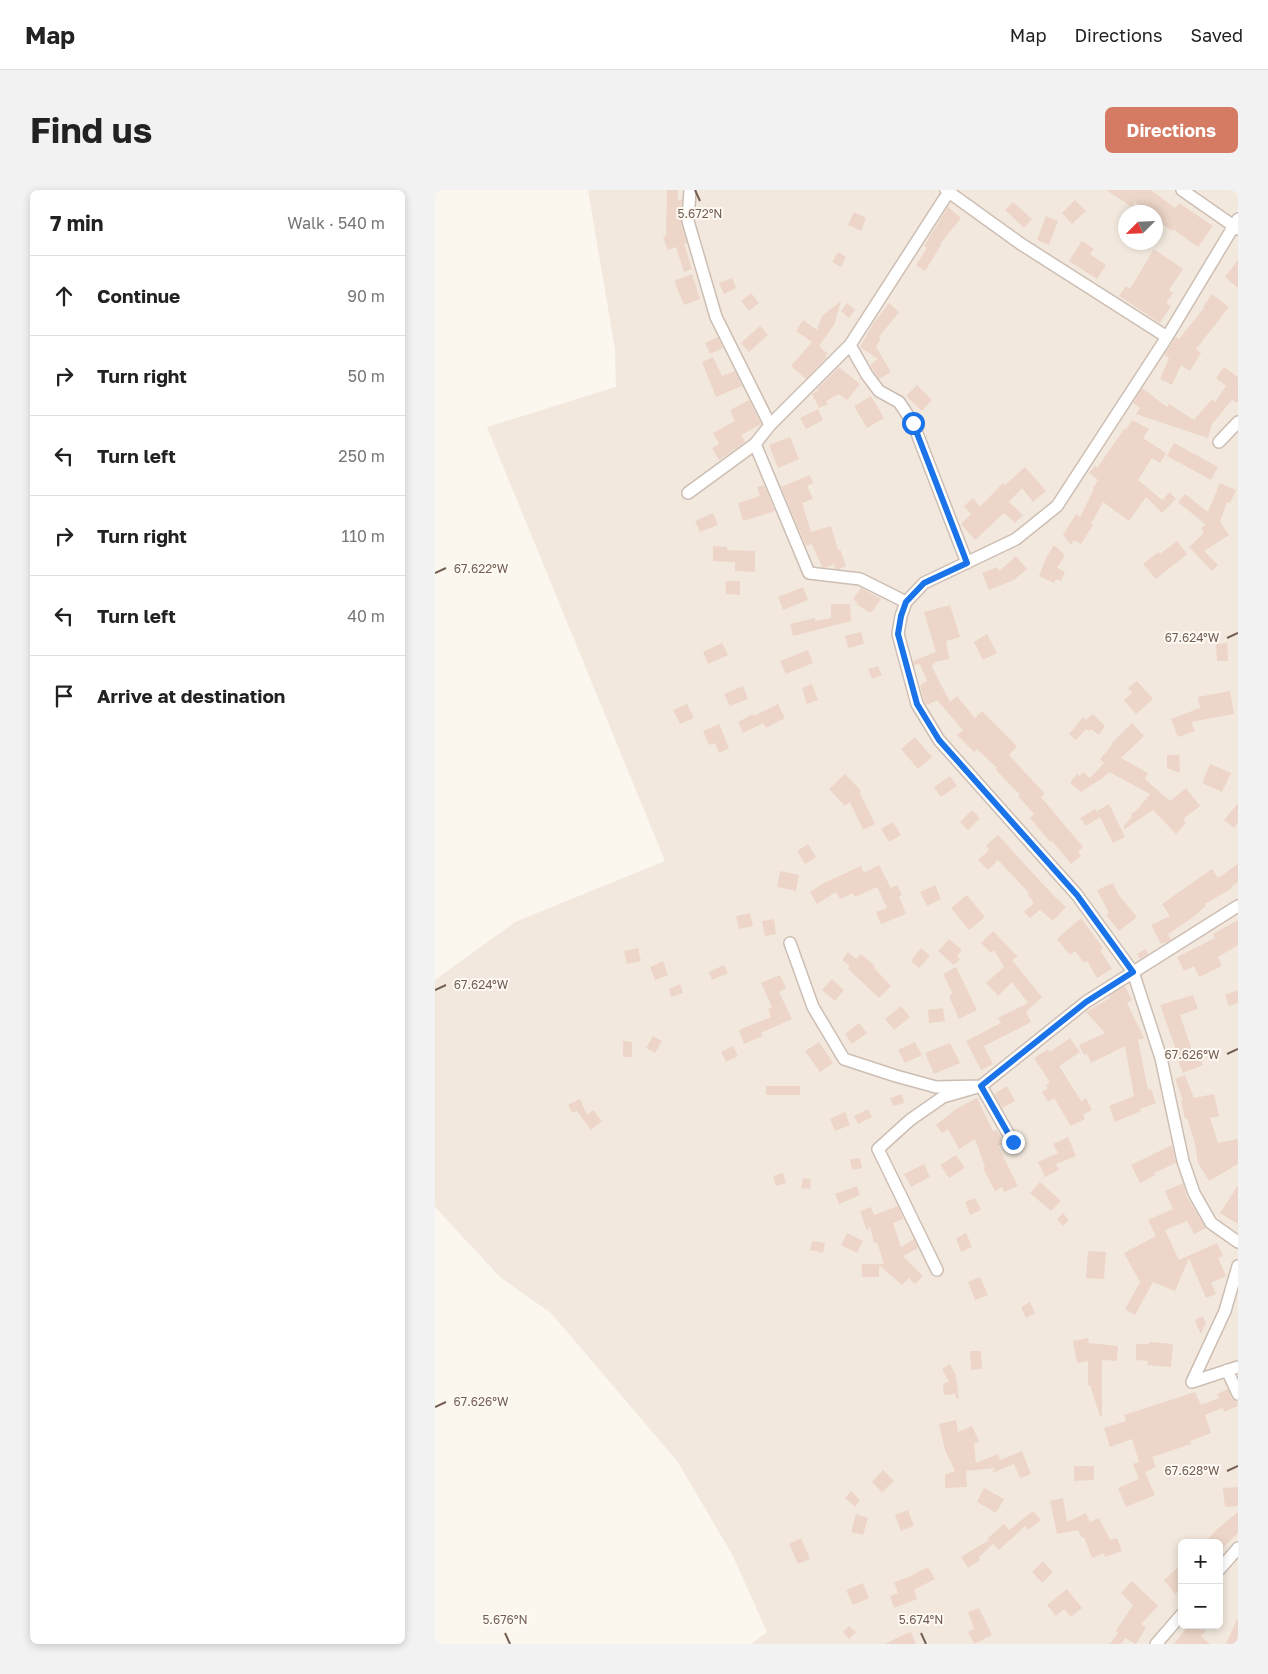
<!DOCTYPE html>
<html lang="en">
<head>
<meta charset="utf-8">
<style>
	body { margin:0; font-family:"Golos Text",sans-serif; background:#f2f2f2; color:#222 }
	.controls { position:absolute; right:15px; bottom:15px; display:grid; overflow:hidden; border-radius:8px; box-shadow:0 2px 8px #0003 }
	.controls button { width:45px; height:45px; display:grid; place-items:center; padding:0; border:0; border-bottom:1px solid #e0e0e0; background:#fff; color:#222; font:25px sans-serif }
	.compass { position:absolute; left:683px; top:15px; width:45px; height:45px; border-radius:50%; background:#fff; box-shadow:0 2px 8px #0003; rotate:246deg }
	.stop { position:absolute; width:15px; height:15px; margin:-11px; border:4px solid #1a73e8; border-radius:50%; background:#fff }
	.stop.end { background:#1a73e8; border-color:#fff; box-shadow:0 1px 5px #0008 }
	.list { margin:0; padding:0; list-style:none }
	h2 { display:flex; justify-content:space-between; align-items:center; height:65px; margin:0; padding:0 20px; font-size:21px }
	h2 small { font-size:16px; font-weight:400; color:#767676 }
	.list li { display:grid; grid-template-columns:32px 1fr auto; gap:15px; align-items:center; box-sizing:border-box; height:80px; padding:0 20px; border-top:1px solid #e0e0e0 }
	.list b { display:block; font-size:19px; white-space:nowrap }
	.list em { font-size:16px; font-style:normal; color:#767676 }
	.icon { flex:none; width:28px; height:28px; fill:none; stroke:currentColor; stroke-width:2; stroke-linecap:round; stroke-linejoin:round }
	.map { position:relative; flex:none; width:803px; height:1454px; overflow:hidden; border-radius:8px }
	header { display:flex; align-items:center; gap:30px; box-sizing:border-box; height:70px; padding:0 25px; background:#fff; border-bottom:1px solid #e0e0e0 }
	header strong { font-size:24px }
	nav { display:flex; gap:28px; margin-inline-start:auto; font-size:18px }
	.intro { display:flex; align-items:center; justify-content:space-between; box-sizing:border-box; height:120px; padding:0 30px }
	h1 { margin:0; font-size:35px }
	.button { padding:12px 22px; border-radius:8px; background:#d57a63; color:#fff; font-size:18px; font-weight:700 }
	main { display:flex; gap:30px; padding:0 30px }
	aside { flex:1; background:#fff; border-radius:8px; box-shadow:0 2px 8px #0003 }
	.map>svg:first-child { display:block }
</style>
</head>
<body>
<header>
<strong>Map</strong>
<nav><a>Map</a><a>Directions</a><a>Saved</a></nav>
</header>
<div class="intro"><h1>Find us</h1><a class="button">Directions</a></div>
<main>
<aside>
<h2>7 min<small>Walk · 540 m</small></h2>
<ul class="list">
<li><svg class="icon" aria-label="ahead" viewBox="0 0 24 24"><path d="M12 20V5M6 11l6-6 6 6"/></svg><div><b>Continue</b></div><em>90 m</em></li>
<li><svg class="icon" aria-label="right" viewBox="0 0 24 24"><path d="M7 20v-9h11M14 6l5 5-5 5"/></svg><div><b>Turn right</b></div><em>50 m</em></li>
<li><svg class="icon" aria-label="left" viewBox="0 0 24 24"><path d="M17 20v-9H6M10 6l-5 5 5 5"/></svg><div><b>Turn left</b></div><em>250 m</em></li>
<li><svg class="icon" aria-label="right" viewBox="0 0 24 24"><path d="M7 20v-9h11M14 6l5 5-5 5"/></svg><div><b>Turn right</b></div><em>110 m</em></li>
<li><svg class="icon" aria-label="left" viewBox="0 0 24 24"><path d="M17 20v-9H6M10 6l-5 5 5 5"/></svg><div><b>Turn left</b></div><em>40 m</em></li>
<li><svg class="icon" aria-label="arrive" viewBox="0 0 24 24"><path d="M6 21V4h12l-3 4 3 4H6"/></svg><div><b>Arrive at destination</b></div></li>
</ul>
</aside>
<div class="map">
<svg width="803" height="1454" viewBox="0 0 803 1454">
	<rect width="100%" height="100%" fill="#fbf6ee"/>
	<path fill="#f2e8dd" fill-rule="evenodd" d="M153,0H803V1454H316L332,1442L298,1366L243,1272L116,1123L65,1087L0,1017V790L80,732L230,671L52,237L181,197L180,159ZM690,22H720V52H690ZM747,1353H784V1435H747Z"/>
	<path fill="#edd6c9" d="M232,0H243V10H247L246,33L252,53L249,54L257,79L249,82L241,57L233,60L228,47L231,46Z
		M671,0H716L740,18L744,13L778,36L763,57L738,39L737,41L720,29V22H713L700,12L697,17Z
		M640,10L651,21L637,34L627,23Z
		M578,12L597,29L589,38L570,20Z
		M513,17L526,28L505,54L506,55L490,81L481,75L492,58L489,56Z
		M419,22L431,28L426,41L413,35Z
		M611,26L623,31L614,55L602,50Z
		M647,51L659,59L655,64L671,75L662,89L634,71Z
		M719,59L748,79L734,100L738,103L731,113L736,116L725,133L684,106L691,96L695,99Z
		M403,62L411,67L406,77L397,72Z
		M803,70V98L790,87Z
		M257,84L265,109L249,115L239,91Z
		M297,88L301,98L289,104L284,93Z
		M316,103L324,113L314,121L306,111Z
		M777,104L794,117L761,159L766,163L755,181L746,175L737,195L725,189L734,168L729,165L741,147L744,149L769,118L768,117Z
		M406,111L399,135L384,156L393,164L390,166L392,167L371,189L356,176L377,152L361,141L368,130L382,140L387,126Z
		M412,113L420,120L414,128L406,121Z
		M454,113L464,122L444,147L446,148L441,157L456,182L444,189L435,175L443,169L425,157L438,134Z
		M325,136L333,145L314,162L306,153Z
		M283,147L288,158L275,164L270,153Z
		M278,167L287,186L300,181L307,196L281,207L267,172Z
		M404,177L425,194L412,210L404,204L391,211L393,214L384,218L377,204L384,200L382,199Z
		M789,177L803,187V213L797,210L777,234L773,248L701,224L705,218L698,213L707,198L732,217L734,214L759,230L777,209L780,212L791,196L781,188Z
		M482,195L497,210L487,221L471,206Z
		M436,206L449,228L432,238L419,216Z
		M314,210L326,234L306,245L310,252L284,270L277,258L284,254L278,243L300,231L295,220Z
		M383,219L388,230L371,239L365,228Z
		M697,230L714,239L708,248L731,263L725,273L717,268L703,290L727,310L735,302L741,309L727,323L711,307L694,331L668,312L656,334L658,335L646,354L639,350L636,355L628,345L641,324L645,327L659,299L658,298L663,290L654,283L660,276L662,278L689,239L691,240Z
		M355,247L364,269L343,278L334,255Z
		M739,253L783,277L776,290L732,266Z
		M590,277L611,301L598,312L587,298L574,312L588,325L580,333L569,323L540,350L526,334L536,324L529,316L538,308L545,317L568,293L570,295Z
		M375,285L378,293L372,296L378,309L367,313L376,342L396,336L403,360L405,359L411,376L404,379H400L399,374L391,378L387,377L377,354L371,356L346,297Z
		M785,293L801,300L795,313L792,312L785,332L794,345L769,361L783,375L777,381L754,357L769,343L766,338L771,335L743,312L750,304L773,322Z
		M329,295L340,321L308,331L303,313L325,306L322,297Z
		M278,323L283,335L265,342L260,331Z
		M742,351L752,364L721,389L708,374L723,362L725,364Z
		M619,355L630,365L622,378L630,382L626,391L621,389L619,393L604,386L611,368Z
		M278,356L292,357V360L320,361V382L300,381V372L278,371Z
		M581,366L592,379L579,390L554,400L547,383L562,377L564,381Z
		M291,391H305V405L291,404Z
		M368,397L373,410L348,420L343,407Z
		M426,398L446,409L437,422H434L421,414H424L418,409Z
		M396,414H415L416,431L358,446L355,434L380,428V431L396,428Z
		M515,415L525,447L511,451L514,469L499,472L500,474L496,475L515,512L522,506L540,528L547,521L582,556L574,565L610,604L606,607L648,657L643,662L646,666L636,674L617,651L615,652L595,628L599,624L583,606L585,605L561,580L562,578L542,559L539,562L522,545L528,540L502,510L492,515L489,511L485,495L492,491L485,474L479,475L478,471L501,462L489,422Z
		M426,442L429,454L413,458L410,446Z
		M552,444L562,463L548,470L539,452Z
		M287,453L293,465L273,474L268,462Z
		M792,453L793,471H782L781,454Z
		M373,460L378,473L351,484L345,471Z
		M443,476L447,485L437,489L433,479Z
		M702,491L718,509L701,524L689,510L697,503L693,498Z
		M377,494L383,510L372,514L367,498Z
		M308,496L313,509L295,516L289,504Z
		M795,501L799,524L756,532L760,541L743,547L736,529L765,518L763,507Z
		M252,514L259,528L245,534L238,520Z
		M343,514L350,528L331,538L328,533L308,543L303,532L318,524L319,526Z
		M658,524L670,536L664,545L656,539L654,541L651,539L641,550L634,544L648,527L651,530Z
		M697,533L709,546L686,568L713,583L710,589L735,611L751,598L765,616L748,629L751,633L741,644L718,620L690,639L688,637L697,626L696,624L702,620L715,604L674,582L669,587L646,602L635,593L642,584L645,586L648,582L655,588L669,573L665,569L677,555L676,554Z
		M284,534L294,558L284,563L280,553L274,555L268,541Z
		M480,547L497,567L483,579L466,559Z
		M732,565H744L745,583L732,578Z
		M775,574L796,583L787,602L767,593Z
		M410,584L426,601L425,603L440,634L428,640L415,612L410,616L394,599Z
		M515,586L522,596L506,607L499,597Z
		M803,613V632L799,638L789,630Z
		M674,614L690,647L678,653L665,627L651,636L645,628L660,619L664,625L662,621Z
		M537,620L545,628L533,640L525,632Z
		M458,632L466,645L454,652L446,639Z
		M563,645L618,705L631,717L618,731L605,720L595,728L589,722L599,713L593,705L594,703L563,670L553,680L543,670L554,660L551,656Z
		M373,654L381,667L370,674L362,661Z
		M803,674V692L796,697L797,698L770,714L771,716L757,728L733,744L736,750L726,754L716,735L735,726L727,714L777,679L783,688Z
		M444,675L456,698L462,695L467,705L464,706L471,724L446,734L441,722L452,718L442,697L420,707L418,703L405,709L401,702L382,714L375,702L389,693L426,676L429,683Z
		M345,681L364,685L361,701L342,697Z
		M678,693L683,704L702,727L684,741L671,725L674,723L662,700Z
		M500,695L506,709L492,716L485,702Z
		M532,705L550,727L534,740L516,718Z
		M315,723L318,736L304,739L301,726Z
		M646,728L668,758L665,760L677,779L662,788L652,771L649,773L640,761L635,765L622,749Z
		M339,729L341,744L330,746L327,731Z
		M803,730V755L783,767L787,776L764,787L759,776L749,781L742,767L780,748L778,744Z
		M558,741L583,767L577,770L607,807L591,822L596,832L549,856L558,874L546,880L531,851L566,833L563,828L593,813L577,792L563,806L551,793L569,777L559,760L556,763L546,753Z
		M514,749L527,760L522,766L525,769L519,775L503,761Z
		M203,758L206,771L192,774L189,761Z
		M486,758L495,766L484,778L476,771Z
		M711,759L713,764L705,769L702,764Z
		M413,762L421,769L426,764L440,776L439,778L456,796L444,808L413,779L415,776L407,770Z
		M228,771L233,785L220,790L215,777Z
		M289,775L293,783L277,790L274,782Z
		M521,777L542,820L524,829L515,809V805L518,804L508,784Z
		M345,785L351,798L344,802L357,829L326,843L328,846L309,854L304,840L336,827L333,819L337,817L326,793Z
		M397,789L409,800L400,811L387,800Z
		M245,794L248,803L236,807L234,799Z
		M690,796L697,810L692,813L709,848L703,850L713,900L716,899L721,913L705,919L706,921L680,932L674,916L699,906L690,856L656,873L652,864L649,865L644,855L670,843L651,822L675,808L674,806Z
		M803,800V813L794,816L790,805Z
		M758,805L763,819L745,825L758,863L762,861L768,875L748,883L742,869L744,868L725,815Z
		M466,816L475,827L459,840L450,829Z
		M508,818L510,831L494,833L493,820Z
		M424,833L432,843L417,854L410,844Z
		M218,846L227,851L220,863L211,858Z
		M635,848L645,862L624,876L646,911L651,908L657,920L648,925L650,929L636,936L619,908L613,912L607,902L613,898L611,895L615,892L599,868L613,859L615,862Z
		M188,851L197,852V867H188Z
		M384,852L398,873L385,882L370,861Z
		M480,852L487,865L470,873L463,860Z
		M515,853L525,873L499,884L490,863Z
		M298,856L303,866L291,872L286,862Z
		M750,885L759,908L779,904L784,926L775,928L783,953L803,949V974L774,991L763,973L760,954L752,928L750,929L746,910H748L740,889Z
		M331,896H365V905H331Z
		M572,896L580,911L567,918L559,904Z
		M467,904L469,913L458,916L455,908Z
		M542,908L558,941L562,940L565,945L569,954L563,956L583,996L569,1002L567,997L560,1001L548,978L550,977L540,949L524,959L513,939L507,943L501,935L521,919Z
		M145,909L152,925L158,920L167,931L156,940L142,921L137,923L133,915Z
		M433,919L437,927L423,934L419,926Z
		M410,922L415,935L400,941L395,929Z
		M633,947L641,966L621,974L624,980L610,987L603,972L623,963L618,954Z
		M737,955L741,973L719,983L720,985L705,993L696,975Z
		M521,965L530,978L514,988L505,975Z
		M425,968L427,978L417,980L415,969Z
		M489,974L495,987L476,997L469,984Z
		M348,983L351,993L341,996L338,986Z
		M368,988L376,989L375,999L366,998Z
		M605,992L626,1011L616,1021L595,1003Z
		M748,993L752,1007L771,1038L759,1044L752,1031L730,1040L744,1070L782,1053L788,1066L783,1068L791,1086L776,1093L781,1104L771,1108L754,1068L740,1101L718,1092L700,1125L690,1119L705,1092L689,1063L721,1046L713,1030L738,1019L730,1001Z
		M803,995V1034L785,1023Z
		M422,996L425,1005L404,1014L400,1004Z
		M540,1008L546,1020L535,1025L530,1012Z
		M463,1016L468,1029L458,1033L466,1057L479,1049L483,1058L468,1066L488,1086L480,1094L474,1088L467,1095L444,1075V1087H427V1074H449L442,1052L439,1053L435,1036L432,1041L425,1021L436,1017L439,1025Z
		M628,1023L634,1030L628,1036L622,1029Z
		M412,1043L428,1051L422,1063L406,1055Z
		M531,1043L537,1057L526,1062L521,1048Z
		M377,1051L390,1053L388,1063L375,1060Z
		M653,1061L671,1062L669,1089L651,1088Z
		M545,1087L553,1105L540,1110L533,1092Z
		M595,1112L600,1123L591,1128L586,1117Z
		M768,1127L771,1133L766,1144L760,1132L762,1128Z
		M653,1148L654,1153L683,1156L682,1171L667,1170V1226H665L655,1195L653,1196V1171L642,1173L638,1151Z
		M714,1152L738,1154L736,1177L712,1175L713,1171L701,1170V1154H714Z
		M535,1161H546L547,1179L536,1180Z
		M515,1174L521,1186L524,1209H522L520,1204L509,1205L508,1193L514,1192L507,1179Z
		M793,1199L796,1208L802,1211L803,1216L789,1222L788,1218L770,1225L776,1243L755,1251L756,1254L717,1267L721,1277L710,1282L720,1305L691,1317L683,1298L704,1289L698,1274L704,1272L697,1249L675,1257L669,1238L691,1231L689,1225L760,1202L766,1215L784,1208L782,1204Z
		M521,1230L523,1242L537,1236L544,1251L539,1254L541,1273L563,1264L565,1270L587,1261L596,1284L585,1288L579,1274L557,1283L560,1278L531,1281L532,1297L510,1298V1285L520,1281L510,1260L504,1234Z
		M639,1276H659V1290L639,1291Z
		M448,1280L459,1291L447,1302L437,1292Z
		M803,1297V1316L790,1317L788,1298Z
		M549,1298L569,1309L561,1323L542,1312Z
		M416,1301L425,1310L420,1317L410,1308Z
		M628,1308L632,1332L651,1323L655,1332L664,1328L675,1350L682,1348L687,1361L670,1367L669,1363L657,1368L649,1347L647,1348L643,1340L622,1344L615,1311Z
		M473,1320L479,1336L466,1341L460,1325Z
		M598,1321L606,1330L593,1340L590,1336L564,1360L558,1354L544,1367L545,1370L533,1378L526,1367L554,1350L553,1348L569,1334L574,1340Z
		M803,1322V1343L784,1362V1353H770L780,1341Z
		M421,1324L433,1328L428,1345L416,1342Z
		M366,1348L375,1369L363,1374L354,1354Z
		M608,1371L618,1382L607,1393L597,1382Z
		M493,1377L500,1389L479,1400L482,1409L459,1418L455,1406L463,1403L459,1392L474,1387Z
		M742,1378L747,1384V1399L740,1404L729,1390Z
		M697,1391L723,1416L706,1434L711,1438L701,1454L690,1448L686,1454H675L683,1443L681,1441L698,1415L686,1403Z
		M428,1393L434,1408L418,1415L411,1400Z
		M632,1399L647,1418L636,1427L629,1419L621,1426L612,1415Z
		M544,1418L557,1445L539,1454L533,1442L539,1439L533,1422Z
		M803,1427V1454H791Z
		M754,1435H764L771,1441L766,1446L775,1454H739Z
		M414,1436L421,1442L414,1449L408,1442Z
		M476,1442L481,1454H450L470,1444Z"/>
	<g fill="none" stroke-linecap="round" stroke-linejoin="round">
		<g stroke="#cdbeb4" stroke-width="14">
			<path id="minor" d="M255,0L253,31L281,127L335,235
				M511,0L586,54L732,147
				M747,0L803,39
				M803,29L732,147L622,316L581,349L489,393L471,412L466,426L463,444L482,514L504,550L642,705L698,782L726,868L748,971L759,1003L776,1033L803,1052
				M415,155L432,185L444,201L464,212L478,233L532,373
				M784,252L803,232
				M320,254L374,383L425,389L471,412
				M253,303L320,254L335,235L415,155L513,3
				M355,753L378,817L409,869L461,886L501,897L546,896L651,812L803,716
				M502,1080L443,959L475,930L508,907L546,896L578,952
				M792,1180L803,1204
				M757,1192L790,1121L803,1076
				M757,1192L803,1177
				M784,1380L803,1358
				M721,1454L747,1424"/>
		</g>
		<use href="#minor" stroke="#fff" stroke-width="11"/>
	</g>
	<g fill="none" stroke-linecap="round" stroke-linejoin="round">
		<path stroke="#1a73e8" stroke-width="6" d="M478,233L532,373L489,393L471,412L466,426L463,444L482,514L504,550L642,705L698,782L651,812L546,896L578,952"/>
	</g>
	<path fill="none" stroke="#745e52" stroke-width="2" d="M260,0L265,11M0,383L11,378M792,448L803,443M0,800L11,795M792,864L803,859M0,1217L11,1212M792,1281L803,1276M70,1443L75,1454M486,1443L491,1454"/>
	<g font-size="12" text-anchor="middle" fill="#745e52" stroke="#fefaf4" stroke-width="4" stroke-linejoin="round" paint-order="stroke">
		<text x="265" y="28">5.672°N</text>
		<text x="46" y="383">67.622°W</text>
		<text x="757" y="452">67.624°W</text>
		<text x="46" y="799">67.624°W</text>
		<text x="757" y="869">67.626°W</text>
		<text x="46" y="1216">67.626°W</text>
		<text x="757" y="1285">67.628°W</text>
		<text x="70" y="1434">5.676°N</text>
		<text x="486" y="1434">5.674°N</text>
	</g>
</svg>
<div class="controls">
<button>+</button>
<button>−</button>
</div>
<svg class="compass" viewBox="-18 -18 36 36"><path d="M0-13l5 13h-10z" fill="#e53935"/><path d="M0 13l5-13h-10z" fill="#767676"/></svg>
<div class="stop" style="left:478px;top:233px"></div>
<div class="stop end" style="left:578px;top:952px"></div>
</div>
</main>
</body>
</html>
